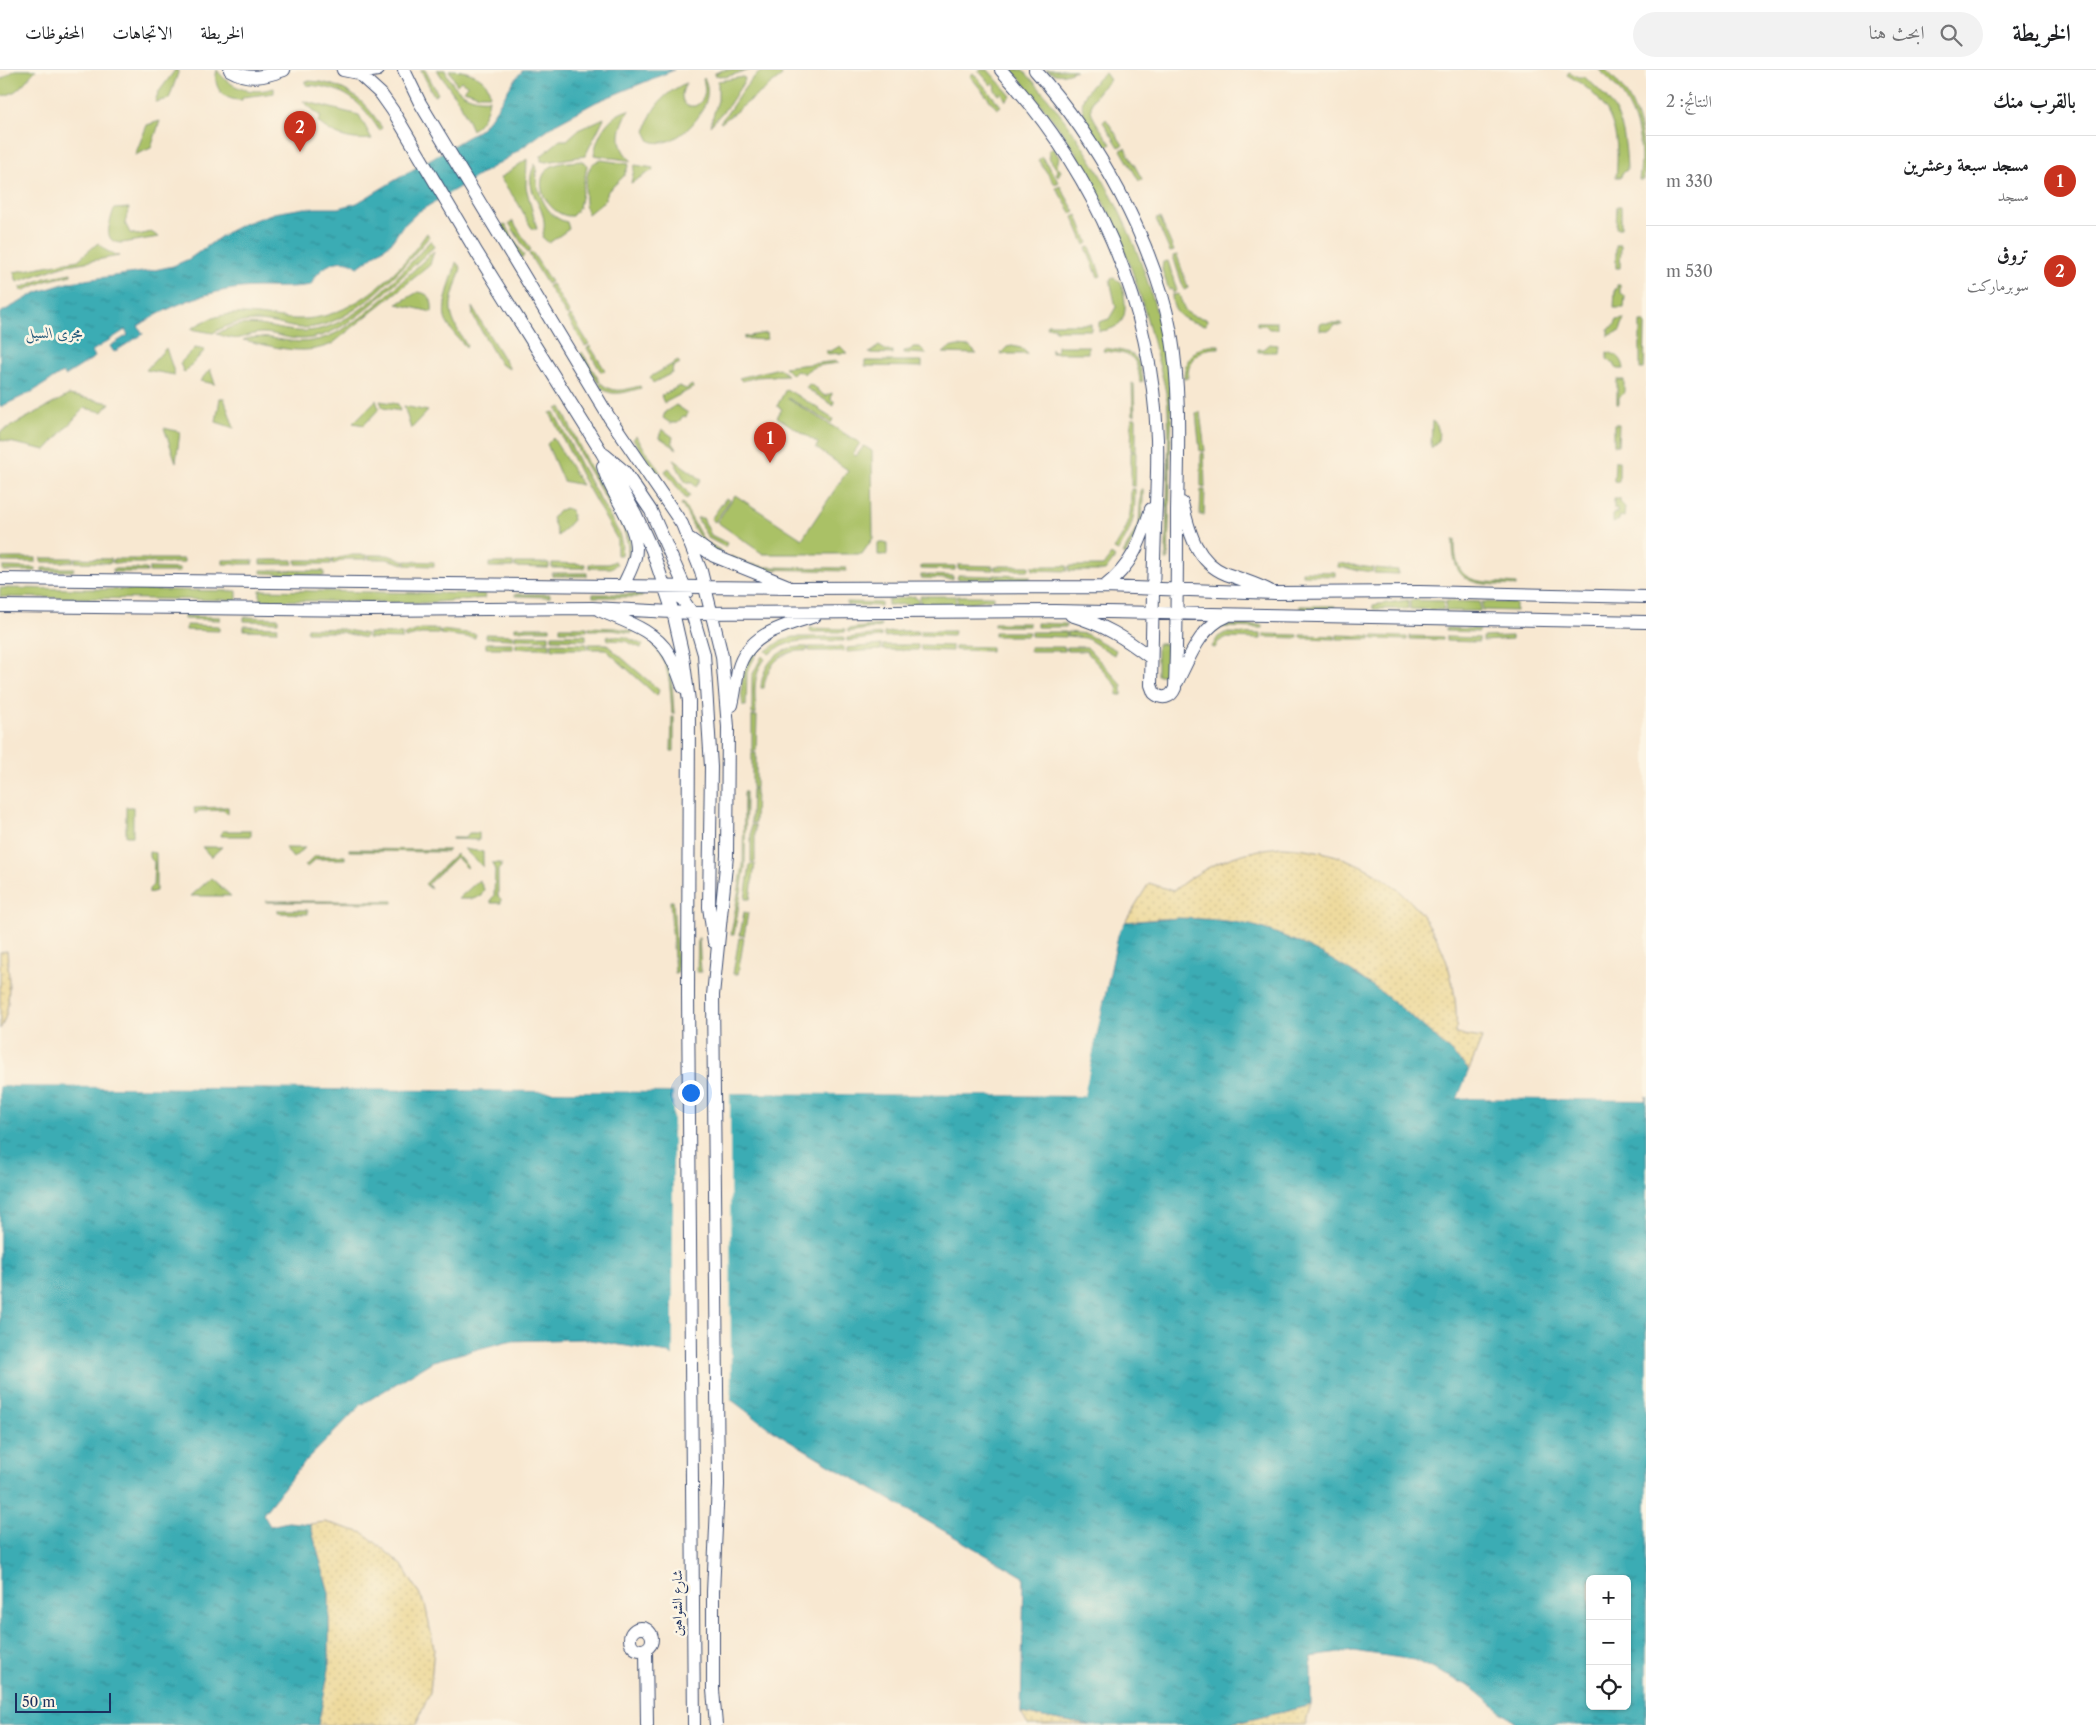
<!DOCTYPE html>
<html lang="ar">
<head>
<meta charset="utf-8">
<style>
	body { margin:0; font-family:"Libre Caslon Text",Amiri,serif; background:#f2f2f2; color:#202124; direction:rtl }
	.controls { position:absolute; right:15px; bottom:15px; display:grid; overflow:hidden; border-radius:8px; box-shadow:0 1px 4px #0004 }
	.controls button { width:45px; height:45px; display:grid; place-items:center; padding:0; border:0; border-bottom:1px solid #e0e0e0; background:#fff; color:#202124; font:25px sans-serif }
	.scale { position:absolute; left:15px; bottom:12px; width:96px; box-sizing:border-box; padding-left:5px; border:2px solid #1b2f5e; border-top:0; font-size:14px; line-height:18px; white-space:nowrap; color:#1b2f5e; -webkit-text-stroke:4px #fcf5e5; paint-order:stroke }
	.you { position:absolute; left:690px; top:1022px; width:18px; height:18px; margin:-12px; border:4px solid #fff; border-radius:50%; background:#1a73e8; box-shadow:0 0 0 8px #1a73e833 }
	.badge { display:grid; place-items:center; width:32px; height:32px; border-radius:50%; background:#c8321e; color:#fff; font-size:16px; font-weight:700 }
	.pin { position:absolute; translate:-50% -41px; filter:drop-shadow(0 1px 2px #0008) }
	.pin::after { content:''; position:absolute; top:26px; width:18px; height:15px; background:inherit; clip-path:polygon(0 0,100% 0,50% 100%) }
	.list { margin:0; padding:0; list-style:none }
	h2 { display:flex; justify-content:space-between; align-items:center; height:65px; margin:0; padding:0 20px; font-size:21px }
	h2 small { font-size:16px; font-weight:400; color:#757577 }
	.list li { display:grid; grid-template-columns:32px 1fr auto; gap:15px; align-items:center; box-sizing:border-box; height:90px; padding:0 20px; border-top:1px solid #e0e0e0 }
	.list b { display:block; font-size:19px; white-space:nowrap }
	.list p { margin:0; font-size:16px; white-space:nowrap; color:#757577 }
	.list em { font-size:16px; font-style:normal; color:#757577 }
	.icon { flex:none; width:28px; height:28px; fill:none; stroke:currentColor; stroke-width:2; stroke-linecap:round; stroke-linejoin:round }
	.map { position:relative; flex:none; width:1646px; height:1655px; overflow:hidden; direction:ltr }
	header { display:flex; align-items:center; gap:30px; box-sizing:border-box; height:70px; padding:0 25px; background:#fff; border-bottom:1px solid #e0e0e0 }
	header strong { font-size:24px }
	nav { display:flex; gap:28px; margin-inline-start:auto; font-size:18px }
	.search { width:350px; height:45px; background:#f2f2f2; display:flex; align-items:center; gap:12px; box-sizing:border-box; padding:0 18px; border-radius:28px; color:#757577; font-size:19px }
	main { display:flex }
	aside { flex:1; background:#fff }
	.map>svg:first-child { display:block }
</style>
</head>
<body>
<header>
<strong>الخريطة</strong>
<div class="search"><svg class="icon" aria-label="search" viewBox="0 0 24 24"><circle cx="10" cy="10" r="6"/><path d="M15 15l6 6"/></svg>ابحث هنا</div>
<nav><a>الخريطة</a><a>الاتجاهات</a><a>المحفوظات</a></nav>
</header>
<main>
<aside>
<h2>بالقرب منك<small>النتائج: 2</small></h2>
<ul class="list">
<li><span class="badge">1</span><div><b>مسجد سبعة وعشرين</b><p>مسجد</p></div><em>330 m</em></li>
<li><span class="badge">2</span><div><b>تروڨ</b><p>سوبرماركت</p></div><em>530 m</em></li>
</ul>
</aside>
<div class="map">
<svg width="1646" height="1655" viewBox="0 0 1646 1655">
	<defs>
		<pattern id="sand-dots" width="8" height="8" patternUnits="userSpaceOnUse" patternTransform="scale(1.25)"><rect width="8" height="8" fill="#eeda9e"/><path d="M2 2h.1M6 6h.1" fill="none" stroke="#ccbb8a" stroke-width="1.8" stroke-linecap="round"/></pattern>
		<pattern id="water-ripples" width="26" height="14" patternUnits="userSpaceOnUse" patternTransform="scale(1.25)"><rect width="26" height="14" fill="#3bacb4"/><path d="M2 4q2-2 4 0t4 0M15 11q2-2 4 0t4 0" fill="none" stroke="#318c96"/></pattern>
	</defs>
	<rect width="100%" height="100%" fill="#fcf5e5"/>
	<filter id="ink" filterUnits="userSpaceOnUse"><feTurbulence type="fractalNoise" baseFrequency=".02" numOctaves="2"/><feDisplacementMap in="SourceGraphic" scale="10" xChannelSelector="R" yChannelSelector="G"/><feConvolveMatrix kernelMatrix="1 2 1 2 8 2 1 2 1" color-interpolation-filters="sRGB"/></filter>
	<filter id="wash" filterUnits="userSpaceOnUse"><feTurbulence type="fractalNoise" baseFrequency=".0096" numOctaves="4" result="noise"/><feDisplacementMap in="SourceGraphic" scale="20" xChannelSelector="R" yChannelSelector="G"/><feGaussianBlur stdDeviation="1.12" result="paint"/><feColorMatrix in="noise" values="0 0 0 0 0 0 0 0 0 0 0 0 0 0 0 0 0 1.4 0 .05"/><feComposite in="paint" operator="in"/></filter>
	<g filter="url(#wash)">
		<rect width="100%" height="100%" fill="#f8e8d1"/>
		<path fill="#aac166" stroke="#627862" d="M15,0H36C24,11 19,25 0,26V10Z
			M175,0H179L169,29L155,32L158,23Z
			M217,0C231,19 251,25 274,18V23L243,27L242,30C224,31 212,18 217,0Z
			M421,0H425L438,24L434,26Z
			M437,0H445C453,19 467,31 489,29C487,43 482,52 472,60L461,35Z
			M449,0C464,0 489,5 490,25H479L464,20L468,16L461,11L457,15Z
			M724,0H750L725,7L715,5V3Z
			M765,0H785L781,4L782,6L721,53L720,52C735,36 747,7 765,0Z
			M978,0H988L1011,26L1006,31L1002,23L999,25L994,19L996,17L993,13L991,15Z
			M1012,0H1023C1104,86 1162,209 1171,327C1172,346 1171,365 1170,384C1170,419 1169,455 1168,490H1166C1166,440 1170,389 1168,339C1167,318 1159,296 1154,276C1128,168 1087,82 1012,0Z
			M1046,0H1076C1065,5 1057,7 1046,0Z
			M1599,0H1606C1638,29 1646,67 1644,110H1639C1646,68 1633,27 1599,0Z
			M1569,2L1579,7H1584C1620,35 1625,55 1627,100L1622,103L1621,107H1616C1621,60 1611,29 1567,5Z
			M973,3L1001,36L997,39L970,6Z
			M1105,3L1110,10C1079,38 1091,44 1111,74L1105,78C1082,45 1068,33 1105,3Z
			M744,7L745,10L729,35L710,56L718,30V11Z
			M704,8C720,34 677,82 650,71L646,63C649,39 664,23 686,13C682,21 679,29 687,36H695C706,30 706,20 703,9Z
			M306,11C341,11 365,29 382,58L379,60C360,30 344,17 306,15Z
			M303,31L359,45L372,69C350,71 334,66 318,52L321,47Z
			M629,40C619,58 614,76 632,91L594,85C597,65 608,45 629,40Z
			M604,48L585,86L546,92L541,91V86L560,70H567L578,60Z
			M1106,49L1123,75L1119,77L1103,52Z
			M160,51L151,78L135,85L147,55Z
			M1053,78L1059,87L1057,96L1061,101L1058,106L1056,104L1058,101L1049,88L1050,84L1048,81Z
			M1125,78L1142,109L1139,111L1121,80Z
			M1042,87L1059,112L1055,114L1038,90Z
			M527,89L526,117L537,159H532L518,133L500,108Z
			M602,90L629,94L624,106L608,121L605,130L588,144C582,135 585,104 591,96C594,92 597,91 602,90Z
			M581,91L585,92L587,96L579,138L572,146C552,148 531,116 547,100C554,92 571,92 581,91Z
			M535,94C537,99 536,107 537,113C541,130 549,148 567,152L569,159L549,173L542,167C553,137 519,124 535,94Z
			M635,95L653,98V100L631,113Z
			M1060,116L1075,142L1072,144L1056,118Z
			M1617,136H1621V158H1616Z
			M129,138L125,153L130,163L138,165L151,162L159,167L122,173C101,173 110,152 114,139Z
			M1077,145L1088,173L1085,175L1073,147Z
			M1160,148L1174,181L1170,182L1156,149Z
			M513,151L531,180L528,183L509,153Z
			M505,154L524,186L522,188L502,155Z
			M427,163L429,167C399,202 352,258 302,258C292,258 284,255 275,253C252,249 233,251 213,263L191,259C228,234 255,247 295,249C349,252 398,205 427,163Z
			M431,170L434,177C400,205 351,267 304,269C289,270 276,263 262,263C254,263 248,266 240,268C234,270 224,266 217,264C250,243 274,263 307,261C356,258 400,204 431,170Z
			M98,173L107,181L119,186L62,196L17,212L14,202L78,190Z
			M1616,175H1621L1620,198H1616Z
			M1090,177L1101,206L1098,207L1086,178Z
			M434,181L430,195L332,274C302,287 273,276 243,270C266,262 287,275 311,271C354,266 402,209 434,181Z
			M532,182L551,212L547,214L529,184Z
			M1177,185L1188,218L1184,220L1173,186Z
			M1168,191L1177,221L1173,223L1172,219L1169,220L1162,200L1163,192Z
			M456,192L461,198C449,239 444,238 467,276L466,277C459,269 450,260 446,251C440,237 453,207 456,192Z
			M71,203V205L46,211L22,221L20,218L45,208Z
			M1113,208L1121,212C1127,235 1131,259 1099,261V252L1109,249L1116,237L1110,210Z
			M552,214L570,244L567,246L548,216Z
			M1617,215H1620V222L1625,226L1624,238H1614L1615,219H1617Z
			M418,222C430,223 433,231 432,242L397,234Z
			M1179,224L1185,241L1193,246L1207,249L1206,255C1188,252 1172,247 1172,225Z
			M472,237L510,299L500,294L473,246Z
			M571,245L589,274L585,276L568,248Z
			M1624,249L1620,261L1608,266V259L1614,256L1617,250Z
			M1257,252H1277V259H1269L1265,255H1257Z
			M1640,252H1645L1644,299H1640Z
			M1320,253H1342V255H1335L1330,260H1320Z
			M1047,254H1091V260H1055V257H1047Z
			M766,263L767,269C759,271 753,268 744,269V267Z
			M1270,274L1277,275L1276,282H1258V279H1264Z
			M1208,275H1219V278C1200,277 1187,289 1188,308H1184C1184,291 1193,280 1208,275Z
			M590,276L605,300L601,302L587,278Z
			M840,276L847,283L826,284V281H831Z
			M879,276L887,281H893V284L869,283Z
			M957,276L970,277L977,284L943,283L949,278Z
			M1012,276L1021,278L1028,284H1000L1007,277Z
			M1057,276H1088V283H1051V279L1052,282L1057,281Z
			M913,277H920L927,284L904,283V281L910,280Z
			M166,278L175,305L146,300Z
			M195,278L205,280L184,303L180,293Z
			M1104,278C1131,282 1139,281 1143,311L1140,312C1137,283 1130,284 1103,281Z
			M582,282L600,312L598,313L580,284Z
			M1607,282C1617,284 1623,289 1624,299H1617L1614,293L1607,289Z
			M678,291L680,293L673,297L672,303L653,313L650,307Z
			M837,291L839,293C827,295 812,294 804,304L802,301L800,303L798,301L791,304L784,297Z
			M865,291H922V297L865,296Z
			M779,298L787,305L757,307L742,311L739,308Z
			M210,299L215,314L200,311Z
			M1617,310H1624V323L1619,327V334H1617Z
			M601,313C613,325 626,319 640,316L641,318C626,322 610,329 599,315Z
			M1132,313L1134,314L1135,345H1133Z
			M809,314L818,319L817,320L825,326L832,323L831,330L834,331V336L806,318Z
			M692,315L693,318L664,333L661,326L679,316L686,319Z
			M786,319L820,339L819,340L833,349L831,353L788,328V329L860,373L853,384L856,386L864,376L872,381L873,468L862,484H763L717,452L735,425L802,469L848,400L816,378L818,373L777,347L782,339L777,336Z
			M69,325L110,333L103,342L84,338L46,380L0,370V362Z
			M220,328H224L234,358L216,352Z
			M376,330L379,339L364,355L353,353Z
			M380,331L398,334L400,341L383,338Z
			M676,335L688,343L686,347L683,346L678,353H670L663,348L665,342Z
			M404,336L428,341L411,359Z
			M561,337L587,392L626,459L630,471L628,490L626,489L628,477L624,460L584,392L557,339Z
			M554,342L580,394L619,463L622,474L621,485H617V469L582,407L550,343Z
			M1200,342L1205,381H1200L1196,343Z
			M1132,348H1136V381H1131Z
			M1432,351C1440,356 1439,363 1438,372L1431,378Z
			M1614,354H1619L1618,375H1614Z
			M164,358L180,362L176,392Z
			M662,359L673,367L672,372L677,379L659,367Z
			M636,366L660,402L657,404L633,369Z
			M553,368L582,415L563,411L547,374Z
			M1131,382H1136L1135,416H1131Z
			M1201,383H1204L1205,418L1201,417Z
			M673,389L697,406L696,407L701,410L696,417L692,413H686Z
			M1615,391H1619V412L1614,411Z
			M669,398L690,426L686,429L665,401Z
			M1131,419H1135C1135,449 1133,456 1118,481L1114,479C1130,454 1131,449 1131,419Z
			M1141,419H1143C1143,450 1141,458 1125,485L1123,484L1139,454Z
			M1201,420H1205L1204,445H1200Z
			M726,428L730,430L715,452L711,449Z
			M1614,429H1620V432L1625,437L1624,447L1620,446L1619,450L1613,453V443H1617V439H1614Z
			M683,433L704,471L720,480L719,482C696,473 694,454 681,434Z
			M565,438L571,440L573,450L558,466L552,448L559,441Z
			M697,448H703L711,465L727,473L725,477L708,468Z
			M1453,470H1455C1454,518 1478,510 1516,514V516C1477,513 1452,519 1453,470Z
			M878,473H887V485H878Z
			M350,485H367V489H346L333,494L332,490Z
			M369,485H388L405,491L404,494L387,489H369Z
			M1111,485L1115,488L1105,501H1069V496H1103Z
			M731,486L750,494L766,497L846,498V501L764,499L730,488Z
			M2,488H36V492H2Z
			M41,488H73V492H41Z
			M75,488L111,489V493L75,492Z
			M113,489H184V493H113Z
			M223,490H253V494H223Z
			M260,490H293V494H260Z
			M296,490H331V494H296Z
			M406,491L434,492V496L406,495Z
			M615,491L617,494L611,498H589V494H608Z
			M489,493H513V497H489Z
			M515,493H549V498L515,497Z
			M552,493L585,494V498H552Z
			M1338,493L1373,498L1372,502L1338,497Z
			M958,495L993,496V500L958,499Z
			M921,496H955V500L921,499Z
			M995,496H1029V500H995Z
			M1032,496H1067V501L1033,500Z
			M3,497L36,498V501H3Z
			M42,498H74L73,501H42Z
			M149,498L180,499V502H149Z
			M1375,498L1398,500V504L1374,503Z
			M113,499H146L147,502H113Z
			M261,500L324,501V506L261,503Z
			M1302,501L1335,502V506L1302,505Z
			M552,503H587V506H552Z
			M921,505L953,506V509L921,508Z
			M958,505L993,506V509H957Z
			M994,505L1030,506V509H994Z
			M0,518L237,521V530L0,527Z
			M260,520L485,524V528L424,533L260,530Z
			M515,524H550V527L515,526Z
			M593,524H642V527H593Z
			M915,526V528L918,529V534L888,535V530Z
			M920,526H956L955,535L920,534Z
			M958,526H994V529L957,534Z
			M1408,530V539H1373V535Z
			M1410,530L1444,531L1443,540L1410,539Z
			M1446,531L1480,532V541H1445Z
			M847,532L881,533V536L847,535Z
			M1482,532L1516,533V541L1482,540Z
			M1300,536H1335V539H1300Z
			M184,546L220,547V550L184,549Z
			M244,547L278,548V552L244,551Z
			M994,553H1029V556H994Z
			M1037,553L1066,554V557H1037Z
			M186,555L219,556V561L186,560Z
			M881,555V557L848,562V559Z
			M1225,555H1262V558L1224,557L1215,561L1207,568L1212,560Z
			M244,556L278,557L277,561L244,560Z
			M515,557H550V560H515Z
			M560,557H587V561H560Z
			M589,557L616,558L633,561L632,563L612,560H589Z
			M307,558L342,559L366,564L365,568L341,562H307Z
			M810,558L845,559V562H810Z
			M1446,558L1480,559L1479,562L1446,561Z
			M421,559H439V564H421L405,568L404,565Z
			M441,560L476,564L475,568L440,564Z
			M901,561H918V565L884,567V563Z
			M921,561H954L953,566L920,565Z
			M994,562H1029L1028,566H994Z
			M1031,562H1066V567L1031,566Z
			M1067,562L1086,564L1116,580L1114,585L1086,568L1067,566Z
			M368,563L402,564V569L368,568Z
			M1225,563L1261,564V569L1225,568L1218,572L1215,578L1212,577L1218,567Z
			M486,564L513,565V569L486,568Z
			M881,564V567L847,571V568Z
			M1264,564L1298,565V568L1264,567Z
			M515,565H549V570L515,569Z
			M552,565H586V570L552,569Z
			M1301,565L1335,566V569L1301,568Z
			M1337,565L1371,566V569H1337Z
			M607,566L626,567L643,575L641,578L625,571L608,570Z
			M1373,566L1407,567V570L1373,569Z
			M1410,566L1443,567V570L1410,569Z
			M1512,566V569L1483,571V567Z
			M793,567H844V571C818,571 791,566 769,584L766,581L779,572Z
			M1446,567L1479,568V572L1446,571Z
			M486,573H513V578H486Z
			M516,573H550V578H516Z
			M552,573L587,574V579H552Z
			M655,573C673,597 672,615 674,644H672C670,618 671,595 653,575Z
			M589,574H606L659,620L657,626L605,579H589Z
			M1157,574H1166L1165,605H1157Z
			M881,575V580L847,582V578Z
			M883,575H918V580H883Z
			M921,575L952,576V581L921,580Z
			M955,576L991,577V581L955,580Z
			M801,577H808L807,581C783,579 766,594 764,618H761C762,594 778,578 801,577Z
			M809,577H844V581H809Z
			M1030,577H1065V581H1030Z
			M1067,577H1087L1122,615V625H1118L1117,616L1086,581H1067Z
			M756,580L758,581L747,602L746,636H743C739,615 743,597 756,580Z
			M762,586L765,589C752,606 755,624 756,644H752V606Z
			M752,646H757L756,681H752Z
			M672,647H674V681H671Z
			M752,683H756V718H752Z
			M752,719H756L755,753H751Z
			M744,722H746L745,797L734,865H731L743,795Z
			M126,737H133V766H126Z
			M228,737V744L223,740L199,741L195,744L194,738Z
			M751,755H755V792H751Z
			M222,761H251V766H221Z
			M469,763H479V770L452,769V768H465Z
			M202,777H222L211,787Z
			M285,778H305L293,788Z
			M349,779L449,780L447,782L349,781Z
			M464,779L483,782V797Z
			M149,782L156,783V821L149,823V819L153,815L154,792L149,787Z
			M456,784L468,797L467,798L456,787L428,814L431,819L425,814Z
			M315,786H345V789H316L307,797L305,796Z
			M492,793H501V797L498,800V826L501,829V833H491V829L494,826L495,800Z
			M750,794H755L750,829H745Z
			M211,808L231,826H191Z
			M479,810L484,819L481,826L473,829H458Z
			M267,831H393V833L265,832Z
			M670,831H673L678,902L675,903Z
			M278,840H308V844L278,843Z
			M744,842L748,843L744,866L740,865Z
			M698,868H699L701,902H697Z
			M739,868H744L738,904H733Z"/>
		<path fill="url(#sand-dots)" stroke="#84847e" d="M1281,777C1387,780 1462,857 1456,964L1482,968L1469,1000L1415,949L1357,905L1259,858L1238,853L1198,849H1159L1125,852L1149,813L1173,821C1205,795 1239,781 1281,777Z
			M7,881C9,901 12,942 0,959V882Z
			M325,1452L364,1463L402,1495L425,1534L434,1578L430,1622L416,1655H318L329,1599V1523L310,1454Z
			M1311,1635L1305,1655H1202L1245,1651Z
			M1021,1643L1089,1655H1028Z"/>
		<path fill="url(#water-ripples)" stroke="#2b6e89" fill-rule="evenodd" d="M523,0H674L596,32L555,54L509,87L418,142L401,158L391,173L358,197C341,183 318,197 311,215C292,218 276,217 257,217C214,218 174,233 138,256L143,264L114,282L110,276L128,265L125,260L92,281L95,287L65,306L62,303L32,322L0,337V243L38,222L70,212L150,201L173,196L189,189L226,163L243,154L274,143L305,138H339L357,133L479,60C498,43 506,18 523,0Z
			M1179,848C1205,849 1233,850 1258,857C1339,882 1411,941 1469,1000L1458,1028L1645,1030L1646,1026V1655H1517L1473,1618L1415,1590L1353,1581L1311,1587V1635L1245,1651L1202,1655H1089L1021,1643L1024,1507L837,1399L769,1358L669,1283L584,1269L508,1271L433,1291L361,1335L300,1397L263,1444L270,1456L288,1452L310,1454L329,1523V1599L318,1655H0V1016L1083,1026L1119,861L1125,852ZM1590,1509H1627V1636H1590Z"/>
		<path fill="#f8e8d1" d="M1126,850L1117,866L1084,1026L730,1023L731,1332L673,1290V1022L0,1016V1013L1081,1024L1114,865L1123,851Z
			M1470,998L1471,1001L1461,1026L1642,1028V1026H1645V1030L1458,1028Z"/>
	</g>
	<g filter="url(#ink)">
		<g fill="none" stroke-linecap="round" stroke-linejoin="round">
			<g stroke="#3c4b6f" stroke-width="14">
				<path id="street" d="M230,0C249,11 264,7 284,0
					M343,0L358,3L378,0
					M404,0L420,33L609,347L682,454L701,501L722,586L728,657L727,786L713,925L718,1415L713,1522V1620L716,1655
					M1001,0C1094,102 1152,230 1157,369C1158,399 1156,429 1155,460C1153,511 1152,563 1151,615L1154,623C1162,630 1171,628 1175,618C1177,559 1177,500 1177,441C1178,381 1181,322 1171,263C1154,171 1097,69 1035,0
					M358,3L381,24L393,41L477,183L602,383L636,445L652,480L673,542L683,586L689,631L688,925L694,1655
					M605,385L624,401L651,441L687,522
					M603,396C610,425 642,458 635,487C633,497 627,507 623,516
					M1182,433C1189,461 1196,492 1226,504C1241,509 1256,514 1270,521
					M690,469L714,486L786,515
					M0,509L793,518L1104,517L1275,523L1419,522L1646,527
					M665,517L683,530L692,543L704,584L711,697L709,837L714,872
					M1104,517C1133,495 1140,472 1151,439
					M0,536L372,540L592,538L692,543L1054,541L1646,552
					M599,540C623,551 654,559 669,584C675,594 679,606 683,617
					M1071,545C1104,555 1124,567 1151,588
					M1177,612C1190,587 1200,557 1227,546
					M732,635C735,623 736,611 738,600C748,563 784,556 815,546
					M630 1569a11 11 0 1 1 22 0a11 11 0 1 1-22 0Z
					M646,1579L647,1655"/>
			</g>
			<use href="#street" stroke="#fff" stroke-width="12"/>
		</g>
	</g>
	<g text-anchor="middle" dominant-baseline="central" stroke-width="5" stroke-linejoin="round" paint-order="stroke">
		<g font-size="14" fill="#1b2f5e" stroke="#fcf5e5">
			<text transform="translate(677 1533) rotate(-90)">شارع الشواهين</text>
		</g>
		<g font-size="15" font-style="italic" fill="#265b7c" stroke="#fcf5e5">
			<text x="54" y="262">مجرى السيل</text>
		</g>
	</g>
</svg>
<div class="controls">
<button>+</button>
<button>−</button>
<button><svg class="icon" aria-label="locate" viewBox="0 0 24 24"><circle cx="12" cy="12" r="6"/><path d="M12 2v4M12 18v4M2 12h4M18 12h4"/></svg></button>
</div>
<div class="scale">50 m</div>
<div class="you"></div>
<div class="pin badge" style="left:770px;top:393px">1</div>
<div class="pin badge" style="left:300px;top:82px">2</div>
</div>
</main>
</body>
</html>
